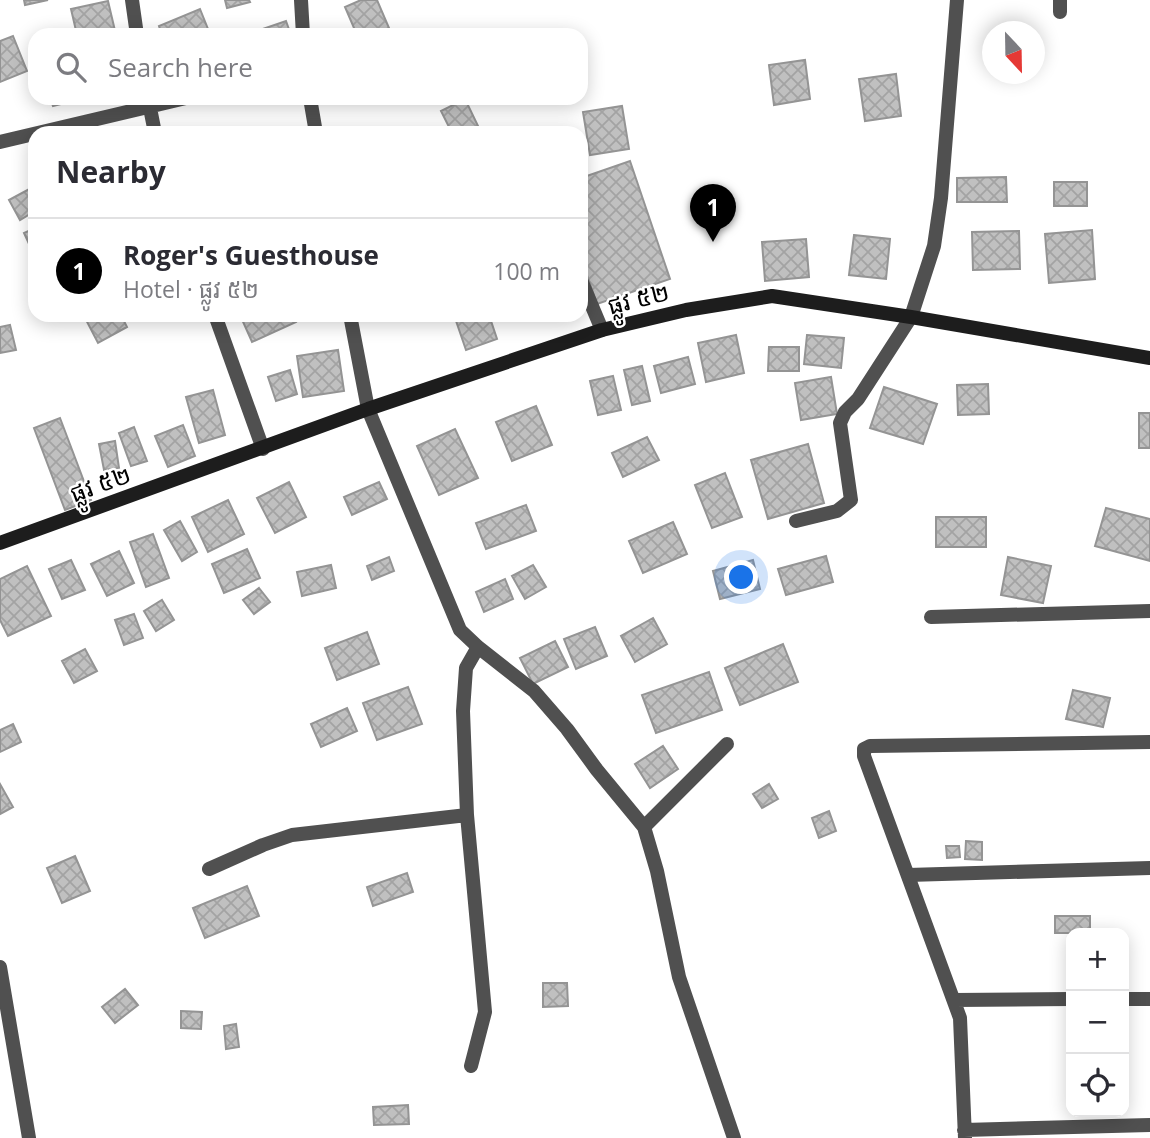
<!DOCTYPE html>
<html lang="en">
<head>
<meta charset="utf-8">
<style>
	body { margin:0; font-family:"Open Sans","Noto Sans Khmer",sans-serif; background:#f7f7f7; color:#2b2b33 }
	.controls { position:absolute; right:21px; bottom:21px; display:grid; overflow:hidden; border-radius:14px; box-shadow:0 4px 18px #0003 }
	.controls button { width:63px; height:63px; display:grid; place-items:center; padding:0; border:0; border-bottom:2px solid #e1e1e2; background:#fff; color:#2b2b33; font:35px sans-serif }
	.compass { position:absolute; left:982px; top:21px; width:63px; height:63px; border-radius:50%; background:#fff; box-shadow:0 4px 18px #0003; rotate:158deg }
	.you { position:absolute; left:742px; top:578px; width:24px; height:24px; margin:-18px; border:5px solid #fff; border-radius:50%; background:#1a73e8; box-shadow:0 0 0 10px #1a73e833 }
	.badge { display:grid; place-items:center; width:46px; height:46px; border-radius:50%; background:#000; color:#fff; font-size:23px; font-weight:700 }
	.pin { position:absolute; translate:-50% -58px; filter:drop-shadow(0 2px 4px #0008) }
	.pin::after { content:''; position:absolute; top:37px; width:24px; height:21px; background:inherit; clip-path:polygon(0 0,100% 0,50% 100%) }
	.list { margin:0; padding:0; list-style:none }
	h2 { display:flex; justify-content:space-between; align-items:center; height:91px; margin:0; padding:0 28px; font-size:30px }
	h2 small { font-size:23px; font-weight:400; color:#7c7c81 }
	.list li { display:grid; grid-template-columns:46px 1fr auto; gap:21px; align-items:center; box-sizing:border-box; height:105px; padding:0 28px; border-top:2px solid #e1e1e2 }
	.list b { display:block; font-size:26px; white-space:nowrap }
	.list p { margin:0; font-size:23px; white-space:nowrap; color:#7c7c81 }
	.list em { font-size:23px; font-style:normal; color:#7c7c81 }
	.icon { flex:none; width:38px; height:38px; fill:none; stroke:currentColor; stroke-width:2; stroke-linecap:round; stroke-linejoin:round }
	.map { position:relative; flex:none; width:1150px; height:1138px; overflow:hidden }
	.search { position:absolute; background:#fff; box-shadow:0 4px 18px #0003; left:28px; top:28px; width:560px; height:77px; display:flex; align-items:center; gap:18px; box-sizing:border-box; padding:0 24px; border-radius:21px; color:#7c7c81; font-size:26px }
	.panel { position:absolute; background:#fff; box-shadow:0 4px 18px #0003; left:28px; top:126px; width:560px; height:196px; border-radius:21px }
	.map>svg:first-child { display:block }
</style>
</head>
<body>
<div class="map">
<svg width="1150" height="1138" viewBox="0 0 1150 1138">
	<defs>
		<pattern id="building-cross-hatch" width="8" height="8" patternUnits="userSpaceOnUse" patternTransform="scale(1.75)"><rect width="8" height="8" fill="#c0c0c0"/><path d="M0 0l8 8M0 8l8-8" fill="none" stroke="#a3a3a3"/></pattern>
	</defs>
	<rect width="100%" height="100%" fill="#fff"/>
	<path fill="url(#building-cross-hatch)" stroke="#949494" stroke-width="2" d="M24,0H48L25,5Z
		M225,0H249L250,2L227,8Z
		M361,0H377L389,28L373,35H357L345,7Z
		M108,1L116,35H77L71,9Z
		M200,9L210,34L162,35L159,26Z
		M286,21L291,35H261L260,30Z
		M13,36L27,71L0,82V41Z
		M805,60L810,99L774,105L769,65Z
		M896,74L901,116L865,121L859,79Z
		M50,98H84L53,106Z
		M465,99L479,128L469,133H452L441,111Z
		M622,106L629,149L590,155L583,112Z
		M630,161L670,279L597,304L581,258V178Z
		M1006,177L1007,202H957V178Z
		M1054,182H1087V206H1054Z
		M35,186V211L20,220L9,200Z
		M35,228V257L24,233Z
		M1092,230L1095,279L1049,283L1045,234Z
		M1019,231L1020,269L973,270L972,232Z
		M854,235L890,239L886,279L849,275Z
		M806,239L809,277L765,281L762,242Z
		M86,315H121L127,327L98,343L84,316Z
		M240,315H293L296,322L252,342Z
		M454,315H489L497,339L466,350Z
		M10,325L16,350L0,353V327Z
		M736,335L744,373L706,382L698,343Z
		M807,335L844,338L841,368L804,364Z
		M769,347H799V371H768Z
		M338,350L344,391L303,397L297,356Z
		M688,357L695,384L661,393L654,366Z
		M642,366L650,401L632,405L624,370Z
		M290,370L297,394L276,401L268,377Z
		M613,376L621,410L598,415L590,381Z
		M831,377L837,414L801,420L795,383Z
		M988,384L989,414L958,415L957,385Z
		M884,387L937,404L923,444L870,428Z
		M213,390L225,435L199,443L186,397Z
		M536,406L552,445L512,461L496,422Z
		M1139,413H1150V448H1139Z
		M60,418L91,500L65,510L34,428Z
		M183,425L195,456L168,467L155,436Z
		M134,427L147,461L131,466L119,433Z
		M455,429L478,478L439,495L417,446Z
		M647,437L659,460L623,477L612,453Z
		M115,441L119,468L104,470L99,444Z
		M808,444L824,503L768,519L751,460Z
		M725,473L742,517L712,528L695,485Z
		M289,482L306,517L275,533L257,498Z
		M379,482L387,499L352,515L344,497Z
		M228,500L244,534L208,552L192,517Z
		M526,505L536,531L486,549L476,523Z
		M1106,508L1150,519V561L1095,546Z
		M936,517H986V547H936Z
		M180,521L197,552L182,561L164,530Z
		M673,522L687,554L643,573L629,541Z
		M153,534L169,578L146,587L130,542Z
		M247,549L260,578L224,593L212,564Z
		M119,551L134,583L107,596L91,564Z
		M826,556L833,582L786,595L778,569Z
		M389,557L394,571L372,580L367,566Z
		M1008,557L1051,566L1043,603L1001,595Z
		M71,560L85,590L62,599L49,569Z
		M753,560L760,589L720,599L713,571Z
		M331,565L336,588L302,596L297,572Z
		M533,565L546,587L525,599L512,576Z
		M27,566L51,616L8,636L0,620V579Z
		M505,579L513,599L484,612L476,592Z
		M259,588L270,602L254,614L243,600Z
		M162,600L174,620L156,631L144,611Z
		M134,614L143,638L124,645L115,620Z
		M653,618L667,644L635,662L621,636Z
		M595,627L607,656L576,669L564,639Z
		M367,632L379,664L337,680L325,648Z
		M555,641L568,667L533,684L520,658Z
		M783,644L798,682L740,705L725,668Z
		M85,649L97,671L74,683L62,661Z
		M709,672L722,710L656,733L642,695Z
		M408,687L422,724L377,740L363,703Z
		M1073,690L1110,698L1103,727L1066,719Z
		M347,708L357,731L321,747L311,724Z
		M13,724L21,742L0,752V730Z
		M663,746L678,769L650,788L635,764Z
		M0,784L13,807L0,814Z
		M769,784L778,799L762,808L753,794Z
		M829,811L836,831L819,838L812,818Z
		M966,841L982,842V860L965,859Z
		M946,846H959L960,857L947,858Z
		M75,856L90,891L62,903L47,868Z
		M407,873L413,892L373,906L367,887Z
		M247,886L259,916L205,938L193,908Z
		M1055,916H1090V933H1055Z
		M543,983H567L568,1006L543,1007Z
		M125,989L138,1005L115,1023L102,1007Z
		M181,1011L202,1012L201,1029L181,1028Z
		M236,1024L239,1047L226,1049L224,1026Z
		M408,1105L409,1124L374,1125L373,1107Z"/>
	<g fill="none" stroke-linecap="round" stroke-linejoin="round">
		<path stroke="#505050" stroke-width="14" d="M132,0L137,35
			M301,0L303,35
			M1060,12V0
			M148,98L155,133
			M310,98L316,133
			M0,142L186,98
			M581,280L602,330
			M215,315L263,449
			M350,315L368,409L460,630L478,647L466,668L463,711L467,815L485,1012L471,1066
			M796,521L837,511L851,500L840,423L845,412L858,399L911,317L934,246L941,198L957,0
			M931,617L1150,611
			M478,647L534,691L567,729L597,770L644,827L657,871L679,977L734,1138
			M644,827L727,744
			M209,869L263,845L292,835L467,815
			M908,875L1150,868
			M0,967L29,1138
			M1124,999H1150
			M954,1000L1071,999
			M964,1130L1150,1125
			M965,1138L960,1018L864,756V749L870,746L1150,742"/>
		<path stroke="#1d1d1d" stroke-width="14" d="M0,543L368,409L602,330L686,310L772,296L911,317L1150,358"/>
	</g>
	<g text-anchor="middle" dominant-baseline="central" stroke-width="5" stroke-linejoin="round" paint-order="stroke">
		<g font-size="24" fill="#000" stroke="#fff">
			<text transform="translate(638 298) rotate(-14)">ផ្លូវ ៥២</text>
			<text transform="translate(100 483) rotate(-20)">ផ្លូវ ៥២</text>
		</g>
	</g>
</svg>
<div class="controls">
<button>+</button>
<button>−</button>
<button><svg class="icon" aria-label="locate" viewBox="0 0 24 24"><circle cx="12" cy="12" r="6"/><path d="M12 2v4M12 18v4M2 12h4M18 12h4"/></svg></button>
</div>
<svg class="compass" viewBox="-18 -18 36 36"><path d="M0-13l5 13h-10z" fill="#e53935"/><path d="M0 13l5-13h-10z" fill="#7c7c81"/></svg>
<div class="you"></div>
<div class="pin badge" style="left:713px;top:242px">1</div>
<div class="search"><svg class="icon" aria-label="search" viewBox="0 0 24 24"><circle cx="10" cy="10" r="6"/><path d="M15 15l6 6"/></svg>Search here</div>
<section class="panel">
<h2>Nearby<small></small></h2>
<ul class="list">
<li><span class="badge">1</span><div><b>Roger's Guesthouse</b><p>Hotel · ផ្លូវ ៥២</p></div><em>100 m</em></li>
</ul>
</section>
</div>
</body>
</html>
